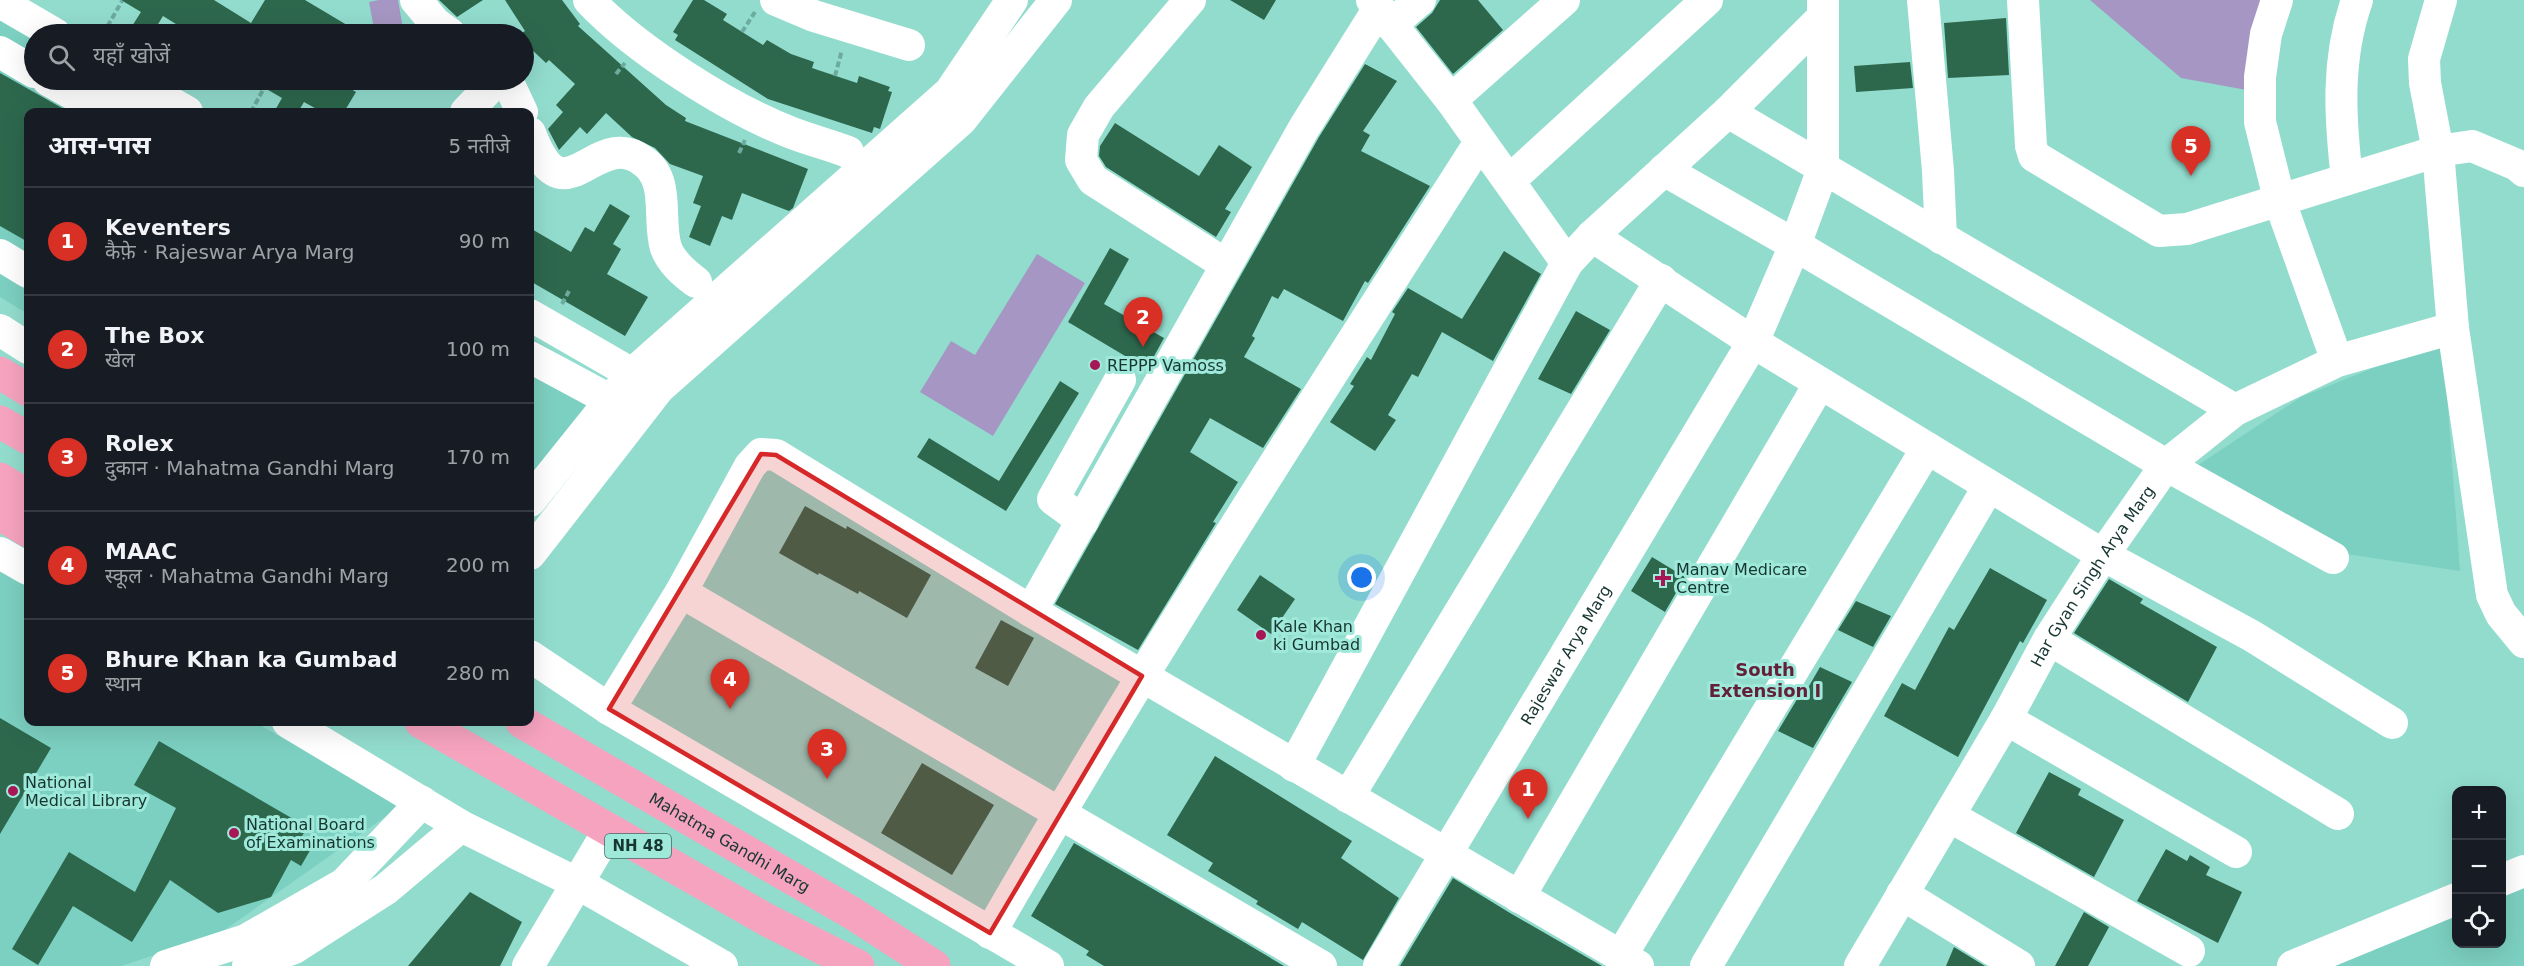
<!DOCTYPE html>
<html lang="hi">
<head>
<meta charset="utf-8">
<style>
	body { margin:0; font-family:"DejaVu Sans","Noto Sans Devanagari",sans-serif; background:#242831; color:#f1f3f6 }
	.controls { position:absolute; right:18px; bottom:18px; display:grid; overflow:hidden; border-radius:12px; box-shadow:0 6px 24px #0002 }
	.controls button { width:54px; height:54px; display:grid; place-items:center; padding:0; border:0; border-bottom:2px solid #363941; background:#171b24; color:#f1f3f6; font:30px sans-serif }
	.you { position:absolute; left:1362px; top:578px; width:21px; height:21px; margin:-15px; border:4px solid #fff; border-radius:50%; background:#1a73e8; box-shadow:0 0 0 9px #1a73e833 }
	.badge { display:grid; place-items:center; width:39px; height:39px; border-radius:50%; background:#d93025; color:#fff; font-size:20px; font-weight:700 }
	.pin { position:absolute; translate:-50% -50px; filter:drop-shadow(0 2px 3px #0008) }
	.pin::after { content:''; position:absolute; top:32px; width:21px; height:18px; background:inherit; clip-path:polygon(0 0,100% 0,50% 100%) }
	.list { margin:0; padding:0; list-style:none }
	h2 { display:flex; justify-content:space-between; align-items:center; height:78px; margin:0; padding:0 24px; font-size:26px }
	h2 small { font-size:20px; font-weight:400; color:#9ea1a6 }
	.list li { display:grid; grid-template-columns:39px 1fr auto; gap:18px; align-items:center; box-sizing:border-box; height:108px; padding:0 24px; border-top:2px solid #363941 }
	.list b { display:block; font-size:22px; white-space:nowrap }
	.list p { margin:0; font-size:20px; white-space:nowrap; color:#9ea1a6 }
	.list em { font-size:20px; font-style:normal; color:#9ea1a6 }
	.icon { flex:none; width:33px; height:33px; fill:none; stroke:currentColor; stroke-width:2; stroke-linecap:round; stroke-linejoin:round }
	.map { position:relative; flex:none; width:2524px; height:966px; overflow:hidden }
	.search { position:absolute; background:#171b24; box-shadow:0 6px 24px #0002; left:24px; top:24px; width:510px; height:66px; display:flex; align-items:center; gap:15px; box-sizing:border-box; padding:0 21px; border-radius:33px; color:#9ea1a6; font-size:22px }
	.panel { position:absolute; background:#171b24; box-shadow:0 6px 24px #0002; left:24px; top:108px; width:510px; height:618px; border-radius:12px }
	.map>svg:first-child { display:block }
</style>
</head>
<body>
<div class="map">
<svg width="2524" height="966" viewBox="0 0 2524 966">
	<rect width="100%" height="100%" fill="#92dcce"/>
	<path fill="#7cd0c1" d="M0,21L34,41V80H98L153,112H28V314L0,297Z
		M530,337L606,383L530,478Z
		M2443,340L2460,571L2346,554L2195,467L2301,397Z
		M0,570L28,587V722H255L399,807L219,934L121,966H0Z
		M2524,886V966H2324L2456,913V944H2502V895Z"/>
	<path fill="#a696c3" d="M379,0H398L404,34H375L369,2Z
		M2090,0H2272L2263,93L2181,78Z
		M1037,254L1085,283L993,436L920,392L951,341L975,355Z"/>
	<path fill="#2d684d" d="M121,0H214L251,23L265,0H305L362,34H202L188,24L184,29L163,16L152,34H127L141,12Z
		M439,0H483L457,17Z
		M505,0H562L580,24L578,26L666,105L686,118L685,121L808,169L793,208L789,211L742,193L732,220L722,216L710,246L689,237L701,206L693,203L703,176L670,164L655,148L632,137L606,113L587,134L580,127L559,150L548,129L563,112L556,105L575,84L549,60L546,63L529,47L524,39V34H520L525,31Z
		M693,0H704L727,14L723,20L763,45L767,40L791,54L814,62L812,68L857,83L859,76L890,87L888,91L892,92L880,129L874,127L872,133L768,99L675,40L678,35L673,32Z
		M1230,0H1276L1264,20Z
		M1440,0H1478L1503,30L1453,74L1416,27L1432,13Z
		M2006,18L2009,75L1948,78L1944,23Z
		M1910,62L1913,88L1856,92L1854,66Z
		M1365,64L1397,81L1363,131L1370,135L1361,151L1430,186L1368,283L1365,281L1343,321L1284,289L1278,299L1272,296L1252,336L1255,338L1244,357L1301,389L1263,448L1210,418L1190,452L1238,482L1213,522L1216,523L1138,650L1055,604L1319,137Z
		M0,73L69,112H28V242L0,226Z
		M251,80H356L351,89L356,92L344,112H322L304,102L298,112H274L282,98Z
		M1115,123L1199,176L1219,145L1252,167L1225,209L1231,212L1216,237L1106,167L1099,156L1100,146Z
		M610,204L630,216L613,244L621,249L607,274L648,297L625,336L530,281V228L571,252L585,227L594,232Z
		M1110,248L1129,259L1104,304L1164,338L1147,369L1068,322Z
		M1504,251L1541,274L1493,361L1442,332L1418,377L1412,374L1388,415L1396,420L1375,451L1330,422L1354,386L1350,384L1367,357L1371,360L1395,314L1392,312L1408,288L1462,319Z
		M1576,311L1610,330L1571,394L1538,379Z
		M1060,381L1079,393L1006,511L917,457L929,438L999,481Z
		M805,506L846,529L847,526L931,575L907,618L859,591L858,594L819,573L818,575L779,553Z
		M1652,557L1685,577L1665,612L1631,591Z
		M1990,568L2047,600L2023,643L2020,641L1958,757L1884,716L1902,683L1915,690L1949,627L1954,630Z
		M1260,575L1295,599L1271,634L1237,610Z
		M2109,579L2143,599L2140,603L2217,647L2188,702L2074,633Z
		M1856,601L1891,616L1873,647L1838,630Z
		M1001,620L1034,638L1008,686L975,668Z
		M1820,667L1852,682L1813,748L1778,731L1802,691L1805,693Z
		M0,718L51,748L0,834Z
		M159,741L307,827L300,840L312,847L301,866L291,860L271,897L218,913L170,880L132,942L73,906L38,965L12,949L69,852L135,892L176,808L134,785Z
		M1215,756L1352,841L1341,858L1399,898L1363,960L1302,922L1298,929L1256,904L1258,901L1208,871L1213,863L1167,835Z
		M922,763L994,805L952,875L881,833Z
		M2049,772L2081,789L2078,795L2124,820L2094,877L2016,833Z
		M1074,843L1232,935L1284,966H1104L1086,955L1089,951L1031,916Z
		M2166,849L2187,861L2190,855L2210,867L2206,875L2242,892L2218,943L2137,901Z
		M1453,878L1510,913L1602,966H1400Z
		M470,892L522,922L500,966H408Z
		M2084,912L2109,927L2088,966H2055Z
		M1954,947L1985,966H1946Z"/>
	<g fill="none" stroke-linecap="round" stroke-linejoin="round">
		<path stroke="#6daa9f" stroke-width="4" stroke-dasharray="6 3" stroke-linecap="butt" d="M742,32L755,12
			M103,34L122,1
			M616,74L625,63
			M835,76L842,50
			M251,112L264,88
			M739,153L745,140
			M562,304L569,291"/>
		<g stroke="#fff" stroke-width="32">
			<path d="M416,0L435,23L450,34"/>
			<path d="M589,0C635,49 729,109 792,133C810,140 830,145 848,152"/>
			<path d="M776,0L814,16L909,45"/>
			<path d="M1190,0L1099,107L1083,135L1081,160L1093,180L1225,264"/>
			<path d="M1372,0L1451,100L1567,263"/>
			<path d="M1923,0L1938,171L1941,238"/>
			<path d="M2023,0L2031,146L2034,156L2159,231L2187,229L2438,151L2472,146L2517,165L2524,171"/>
			<path d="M2277,0L2266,34L2260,77V122L2280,202L2337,361"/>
			<path d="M2441,0L2424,59L2425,83L2438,151L2453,328L2492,595L2501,614L2524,642"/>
			<path d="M0,2L55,34"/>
			<path d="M1391,25L1420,0"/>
			<path d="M0,52L34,72"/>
			<path d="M48,80L105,112"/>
			<path d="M131,80L187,112"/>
			<path d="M507,80L522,112"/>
			<path d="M90,87L136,112"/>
			<path d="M1451,100L1564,0"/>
			<path d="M466,112L497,80"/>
			<path d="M1728,112L2235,410"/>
			<path d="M530,133C564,225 594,125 643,161C671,180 657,220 666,248C671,262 684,273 696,282"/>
			<path d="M1664,170L1795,245L2166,465L2333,558"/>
			<path d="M2347,179C2340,118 2336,60 2357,0"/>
			<path d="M1510,180L1707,0"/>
			<path d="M1592,236L1753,342L2103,555L2252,636L2392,723"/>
			<path d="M0,255L28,272"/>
			<path d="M530,315L648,383"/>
			<path d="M0,330L28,348"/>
			<path d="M530,357L610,400"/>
			<path d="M530,501L631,375L950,92L1012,0"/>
			<path d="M1083,521L1053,499L1120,380"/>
			<path d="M0,553L28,569"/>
			<path d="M530,554L659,388L961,120L1056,0"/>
			<path d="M681,592L1321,966"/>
			<path d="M1031,611L1304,128L1379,8"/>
			<path d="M2049,639L2338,814"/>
			<path d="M530,656L609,709L1048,966"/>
			<path d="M609,709L681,592L750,466L761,454L776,455L1031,611L1638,966"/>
			<path d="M2006,719L2236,852"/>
			<path d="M288,722L461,826L579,884L722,966"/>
			<path d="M1294,766L1567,263L1592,236L1728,112L1823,17"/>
			<path d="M1348,797L1661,280"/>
			<path d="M1949,816L2189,951"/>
			<path d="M2502,880L2524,871"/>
			<path d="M1902,894L2019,966"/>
			<path d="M1519,897L1820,383"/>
			<path d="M990,933C1144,664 1313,403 1480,142"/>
			<path d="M1621,956L1927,448"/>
			<path d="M166,966L246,940L344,884L422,802"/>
			<path d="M248,966L294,948L386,889L461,826"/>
			<path d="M528,966L609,830"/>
			<path id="s1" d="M1379,966L1753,342L1795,245L1823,169V0"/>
			<path d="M1706,966L1989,486"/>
			<path id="s2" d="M1860,966L2006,719L2049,639L2103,555L2166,465L2235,410L2337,361L2453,328"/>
			<path d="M2293,966L2456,899"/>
		</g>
		<g stroke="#f6a3bf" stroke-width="33">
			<path d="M0,373L28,390"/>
			<path d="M0,422L28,438"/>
			<path d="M0,479L28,496"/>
			<path d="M0,514L28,531"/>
			<path d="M421,722L767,920L858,966"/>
			<path id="s3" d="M522,722L852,913L934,966"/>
		</g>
	</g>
	<path fill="#d62828" fill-opacity="0.2" stroke="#d62828" stroke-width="4.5" stroke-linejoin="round" d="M761,454L776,455L1142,676L990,933L609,709Z"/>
	<g fill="#a71756" stroke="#9fe9db" stroke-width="2">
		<circle cx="1095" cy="365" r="6"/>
		<path d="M1660 569h6v6h6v6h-6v6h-6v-6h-6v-6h6z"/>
		<circle cx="1261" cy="635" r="6"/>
		<circle cx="13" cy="791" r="6"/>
		<circle cx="234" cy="833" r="6"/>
	</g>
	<g text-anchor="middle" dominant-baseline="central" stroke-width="6" stroke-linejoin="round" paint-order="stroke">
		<rect fill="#9fe9db" stroke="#406c64" stroke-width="1.5" x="605" y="834" width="66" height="24" rx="4.5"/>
		<g font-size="15" font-weight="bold" fill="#173631">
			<text x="638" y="846">NH 48</text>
		</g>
		<g font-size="16" fill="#173631" stroke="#9fe9db" text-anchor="start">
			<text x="1107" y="365">REPPP Vamoss</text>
			<text x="1676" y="569">Manav Medicare<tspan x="1676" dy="18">Centre</tspan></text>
			<text x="1273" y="626">Kale Khan<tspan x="1273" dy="18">ki Gumbad</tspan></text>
			<text x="25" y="782">National<tspan x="25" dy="18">Medical Library</tspan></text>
			<text x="246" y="824">National Board<tspan x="246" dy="18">of Examinations</tspan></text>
		</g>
		<g font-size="16" fill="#173631" stroke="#9fe9db">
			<text stroke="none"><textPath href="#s2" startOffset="454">Har Gyan Singh Arya Marg</textPath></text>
			<text stroke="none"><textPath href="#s1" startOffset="363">Rajeswar Arya Marg</textPath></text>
			<text stroke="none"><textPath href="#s3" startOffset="240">Mahatma Gandhi Marg</textPath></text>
		</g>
		<g font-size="18" font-weight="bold" fill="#632038" stroke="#9fe9db">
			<text x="1765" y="669">South<tspan x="1765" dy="21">Extension I</tspan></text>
		</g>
	</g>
</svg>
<div class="controls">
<button>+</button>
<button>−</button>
<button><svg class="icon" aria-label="locate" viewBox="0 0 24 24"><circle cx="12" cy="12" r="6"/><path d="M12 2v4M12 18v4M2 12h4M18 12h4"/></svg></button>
</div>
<div class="you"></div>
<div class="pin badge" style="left:1528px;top:819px">1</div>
<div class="pin badge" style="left:1143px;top:347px">2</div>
<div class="pin badge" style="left:827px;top:779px">3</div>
<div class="pin badge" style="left:730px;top:709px">4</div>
<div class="pin badge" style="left:2191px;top:176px">5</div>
<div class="search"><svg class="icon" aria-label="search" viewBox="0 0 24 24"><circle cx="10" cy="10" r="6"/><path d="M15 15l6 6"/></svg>यहाँ खोजें</div>
<section class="panel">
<h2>आस-पास<small>5 नतीजे</small></h2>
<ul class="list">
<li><span class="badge">1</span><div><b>Keventers</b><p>कैफ़े · Rajeswar Arya Marg</p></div><em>90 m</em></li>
<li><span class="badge">2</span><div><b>The Box</b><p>खेल</p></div><em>100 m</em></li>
<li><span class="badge">3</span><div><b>Rolex</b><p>दुकान · Mahatma Gandhi Marg</p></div><em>170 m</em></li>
<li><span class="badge">4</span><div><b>MAAC</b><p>स्कूल · Mahatma Gandhi Marg</p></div><em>200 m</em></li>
<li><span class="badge">5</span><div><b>Bhure Khan ka Gumbad</b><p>स्थान</p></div><em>280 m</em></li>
</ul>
</section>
</div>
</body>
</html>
